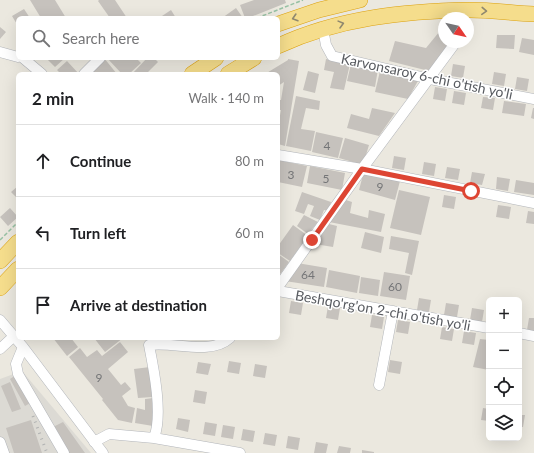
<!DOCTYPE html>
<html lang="en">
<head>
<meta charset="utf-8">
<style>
	body { margin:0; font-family:Lato,sans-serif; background:#f6f6f6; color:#202124 }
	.controls { position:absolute; right:12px; bottom:12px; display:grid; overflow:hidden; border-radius:6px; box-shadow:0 4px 16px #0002 }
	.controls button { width:36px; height:36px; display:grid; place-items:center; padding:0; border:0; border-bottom:1px solid #e0e0e0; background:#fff; color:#202124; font:20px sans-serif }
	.compass { position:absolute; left:438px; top:12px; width:36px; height:36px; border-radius:50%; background:#fff; box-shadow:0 4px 16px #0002; rotate:124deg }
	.stop { position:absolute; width:12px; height:12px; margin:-9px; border:3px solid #dd4533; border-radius:50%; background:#fff }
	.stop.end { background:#dd4533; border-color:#fff; box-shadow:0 1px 4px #0008 }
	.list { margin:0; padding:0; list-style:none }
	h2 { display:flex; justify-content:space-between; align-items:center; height:52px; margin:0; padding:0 16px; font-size:17px }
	h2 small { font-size:13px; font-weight:400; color:#757577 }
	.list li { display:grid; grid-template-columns:26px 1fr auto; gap:12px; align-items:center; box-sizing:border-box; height:72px; padding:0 16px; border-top:1px solid #e0e0e0 }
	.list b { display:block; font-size:15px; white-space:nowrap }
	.list em { font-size:13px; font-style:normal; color:#757577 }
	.icon { flex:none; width:22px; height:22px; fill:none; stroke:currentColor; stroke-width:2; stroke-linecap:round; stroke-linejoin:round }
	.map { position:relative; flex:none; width:534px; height:453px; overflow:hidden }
	.search { position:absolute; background:#fff; box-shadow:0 4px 16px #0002; left:16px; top:16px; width:264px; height:44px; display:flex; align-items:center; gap:10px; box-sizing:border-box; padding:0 14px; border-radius:6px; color:#757577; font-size:15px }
	.panel { position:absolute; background:#fff; box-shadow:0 4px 16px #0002; left:16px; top:72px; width:264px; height:268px; border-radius:6px }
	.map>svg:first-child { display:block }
</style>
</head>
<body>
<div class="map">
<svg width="534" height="453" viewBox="0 0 534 453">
	<rect width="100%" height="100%" fill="#ebe8df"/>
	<path fill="#dcdad4" d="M22,371L91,453H0V379Z"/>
	<path fill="#c6c2bd" d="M30,0H55L66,18H41Z
		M99,0H115L127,18H110L98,1Z
		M254,0H285L286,3L248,18H245L240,5Z
		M236,8L243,18H222Z
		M24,9L30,18H18V26L12,16Z
		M171,10L176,18H159Z
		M444,26V42H451L429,71L389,61L395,41L426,48Z
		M0,27L6,32L0,39Z
		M497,35H515L514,49L496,48Z
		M522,38L534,40V55L519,52Z
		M46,58H65L55,67Z
		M104,58L117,74H86Z
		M107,58H136L141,63L129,74H122Z
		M147,58H154L158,62L146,74H132Z
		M288,59L299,61L285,146L278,144V126L281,110H278V100H281L284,82L278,86V74H265L288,60Z
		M326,59L350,64L344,90L330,88L334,72L324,70Z
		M67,61L79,74H61L57,70Z
		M351,64L378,69L375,87L347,81Z
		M453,64L465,66L463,78L451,76Z
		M308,71L319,74L315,93L303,90Z
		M380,71L419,79L408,99L375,92Z
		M494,72L506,74L504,86L492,84Z
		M517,77L529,79L527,91L515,89Z
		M435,87L447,89L445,101L433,99Z
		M454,91L466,93L464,105L452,103Z
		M296,96L320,101L319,110L306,108L301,129L315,131L311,151L286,146Z
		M483,97L495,98L493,110L481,108Z
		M504,101L526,104L524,116L502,113Z
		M372,108L395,113L379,136L347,128L351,114L369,119Z
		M533,108H534V119L531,118Z
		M316,132L343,138L338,158L312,152Z
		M345,138L369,145L363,165L339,158Z
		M394,156L406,158L404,170L392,168Z
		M278,160L307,166L302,187L278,182Z
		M424,162L436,164L434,176L422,174Z
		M310,166L345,173L342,190L307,183Z
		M447,167L460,169L458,180L445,178Z
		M364,171L400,181L395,200L359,190Z
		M472,172L485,174L482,185L470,183Z
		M497,177L510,179L508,191L496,189Z
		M516,180L534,183V195L514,192Z
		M18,186V199L11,192Z
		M399,190L430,197L421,235L390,228Z
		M302,192L331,202L328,211L324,210L320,220L310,216L314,206L308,204L304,214L295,211Z
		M444,195L456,197L454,209L442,207Z
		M346,200L352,202L350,213L368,218L369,210L385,214L381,232L329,222Z
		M498,205L511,207L509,219L496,217Z
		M10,208L18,217L8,226L0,217Z
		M528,211L534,212V224L526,223Z
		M304,215L318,222L308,234L297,226Z
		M329,224L337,226L333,247L315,244Z
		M293,225L308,236L290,261L278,253V246Z
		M365,232L384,237L381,253L361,248Z
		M391,236L419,241L412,275L405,273L409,253L389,249Z
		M278,254L289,262L278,277Z
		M297,263L327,268L324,287L285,281Z
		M329,270L360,276L357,293L326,287Z
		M384,272L410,276L406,300L380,296Z
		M361,277L380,280L378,296L359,293Z
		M419,298L431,300L429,312L417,310Z
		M291,301L303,303L301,315L289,313Z
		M446,303L459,305L457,317L444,315Z
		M328,306L340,308L338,320L326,318Z
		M472,308L484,310L482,322L470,320Z
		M372,315L384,317L382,329L370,327Z
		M529,318H534V331L527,330Z
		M398,320L410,322L408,334L396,332Z
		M442,327L454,329L452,341L440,339Z
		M464,331L476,333L474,345L462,343Z
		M53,338H71L78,347L67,356Z
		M94,338H123L105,352Z
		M142,338H165V341L142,339Z
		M187,338H208L202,340H187Z
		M480,339L489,340V370L473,367Z
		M120,342L128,352L108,369L121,385L125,382L131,389L122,396L128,406L135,408L132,423L118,420L102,400L103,399L69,357L80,348L87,357L97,350L102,356Z
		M390,360L402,362L400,374L388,372Z
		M229,361L241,363L239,374L227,372Z
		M198,362L211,364L208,375L196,373Z
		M255,364L267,366L265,378L253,376Z
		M150,367L153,397L138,398L134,369Z
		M16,375L32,402L25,406L10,379Z
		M10,382L21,409L12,412L1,386Z
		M195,390L207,392L205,404L193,402Z
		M153,398V426L135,423L137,408L145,410V399Z
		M483,408L489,409V421L481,420Z
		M519,415H525L523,427H519Z
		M178,418L190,420L188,432L176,429Z
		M31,420L42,453H14L6,428Z
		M63,422L85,453H69L53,427Z
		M205,422L217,424L215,436L203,434Z
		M223,425L235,427L233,439L221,437Z
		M243,429L255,431L253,442L241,440Z
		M265,433L277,435L275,446L263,444Z
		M288,436L300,438L298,450L286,448Z
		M316,442L328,444L326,453H314Z
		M339,446L351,448L350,453H337Z
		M362,450L374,452V453H362Z"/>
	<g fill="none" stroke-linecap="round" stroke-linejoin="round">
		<g stroke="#b2b5ba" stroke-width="11">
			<path id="minor" d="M323,29L326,45L332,56L430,79L534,99
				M0,52L18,57
				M23,58L42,74
				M84,74L100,58
				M278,155L362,169L534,203
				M278,287L362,169L456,42
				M278,291L489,328
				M0,320L23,347L103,453
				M519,333L534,336
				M23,347L16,364L18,374L64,453
				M0,349L14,336
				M379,385L393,311
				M154,438C163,415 154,370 149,345C174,341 210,356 230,338
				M0,442L4,453
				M94,442L109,434L154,438L240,453"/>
		</g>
		<g stroke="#dca10e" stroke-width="16">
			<path id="highway" d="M278,24L319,10L360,0
				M278,46C338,18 404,11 470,10C491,10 513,13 534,14
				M192,74L216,58
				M228,74L254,58
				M0,261L18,242
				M0,288L18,269"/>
		</g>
		<path stroke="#97c1a4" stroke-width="1.5" stroke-dasharray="4 2" stroke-linecap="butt" d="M257,18L303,0
			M0,240L18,222"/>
		<use href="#minor" stroke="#fff" stroke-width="10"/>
		<use href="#highway" stroke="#f5dd8c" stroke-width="15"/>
		<path stroke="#b1b2b2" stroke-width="3" stroke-dasharray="1 5" stroke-linecap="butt" d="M33,416L47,453"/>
	</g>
	<defs><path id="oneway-chevron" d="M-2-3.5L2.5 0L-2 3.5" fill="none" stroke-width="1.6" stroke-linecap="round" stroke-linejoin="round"/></defs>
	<g stroke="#8f886f">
		<use href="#oneway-chevron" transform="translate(484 11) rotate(3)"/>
		<use href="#oneway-chevron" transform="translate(295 18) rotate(163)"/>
		<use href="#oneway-chevron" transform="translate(341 24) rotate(-15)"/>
	</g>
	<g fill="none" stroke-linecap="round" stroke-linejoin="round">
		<path stroke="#dd4533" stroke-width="5" d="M312,240L362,169L471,191"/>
	</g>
	<g text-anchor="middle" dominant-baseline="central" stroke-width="3" stroke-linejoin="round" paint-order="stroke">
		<g font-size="12" fill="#747577">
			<text x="327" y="145">4</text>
			<text x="291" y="174">3</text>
			<text x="326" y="178">5</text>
			<text x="380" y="186">9</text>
			<text x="308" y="274">64</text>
			<text x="395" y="286">60</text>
			<text x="99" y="377">9</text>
		</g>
		<g font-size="14" fill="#585b60" stroke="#fff">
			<text transform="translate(427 76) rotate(12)">Karvonsaroy 6-chi o'tish yo'li</text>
			<text transform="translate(383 310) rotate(10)">Beshqo'rg'on 2-chi o'tish yo'li</text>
		</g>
	</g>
</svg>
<div class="controls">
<button>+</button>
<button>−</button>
<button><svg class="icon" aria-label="locate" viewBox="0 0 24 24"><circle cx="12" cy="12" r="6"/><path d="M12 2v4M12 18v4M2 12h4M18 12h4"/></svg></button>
<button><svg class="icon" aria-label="layers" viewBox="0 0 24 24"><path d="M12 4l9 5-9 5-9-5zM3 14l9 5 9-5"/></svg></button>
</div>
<svg class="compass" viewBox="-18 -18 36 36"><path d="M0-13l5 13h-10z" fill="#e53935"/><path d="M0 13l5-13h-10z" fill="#757577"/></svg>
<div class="stop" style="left:471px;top:191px"></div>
<div class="stop end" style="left:312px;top:240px"></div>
<div class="search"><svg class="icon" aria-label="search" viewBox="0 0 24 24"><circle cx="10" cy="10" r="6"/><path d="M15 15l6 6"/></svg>Search here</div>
<section class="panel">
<h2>2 min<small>Walk · 140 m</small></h2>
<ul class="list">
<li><svg class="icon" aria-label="ahead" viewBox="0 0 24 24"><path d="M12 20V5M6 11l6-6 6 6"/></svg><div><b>Continue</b></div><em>80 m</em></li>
<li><svg class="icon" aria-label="left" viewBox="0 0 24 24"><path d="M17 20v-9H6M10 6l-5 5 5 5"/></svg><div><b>Turn left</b></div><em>60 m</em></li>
<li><svg class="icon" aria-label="arrive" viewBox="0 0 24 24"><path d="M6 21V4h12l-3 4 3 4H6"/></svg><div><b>Arrive at destination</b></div></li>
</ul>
</section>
</div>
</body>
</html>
